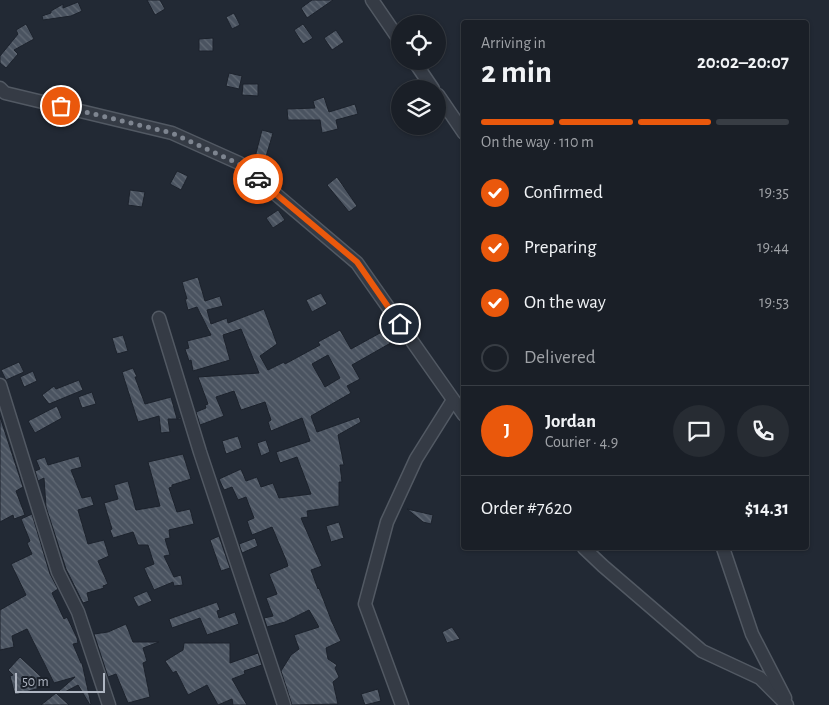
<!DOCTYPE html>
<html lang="en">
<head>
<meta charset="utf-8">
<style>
	body { margin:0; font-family:"Alegreya Sans",sans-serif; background:#272c33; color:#f1f3f6; height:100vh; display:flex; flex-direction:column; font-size:19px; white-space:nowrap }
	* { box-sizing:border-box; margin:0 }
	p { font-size:16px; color:#9fa2a7 }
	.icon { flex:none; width:28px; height:28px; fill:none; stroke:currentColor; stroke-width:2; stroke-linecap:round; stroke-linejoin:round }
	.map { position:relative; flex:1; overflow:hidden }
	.side { position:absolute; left:461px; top:20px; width:348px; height:530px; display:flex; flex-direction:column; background:#1a1f27; border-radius:5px; box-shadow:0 1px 4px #0004,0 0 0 1px #383d44 }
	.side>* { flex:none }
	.tools { position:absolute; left:391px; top:15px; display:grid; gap:10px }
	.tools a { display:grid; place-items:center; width:55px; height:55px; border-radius:50%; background:#1a1f27; box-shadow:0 1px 4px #0004,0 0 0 1px #383d44; font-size:25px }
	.scale { position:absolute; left:15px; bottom:12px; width:90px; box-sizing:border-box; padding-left:5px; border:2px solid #afb6c2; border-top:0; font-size:14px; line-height:18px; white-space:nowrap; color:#afb6c2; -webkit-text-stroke:4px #1a2029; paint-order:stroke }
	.pin { position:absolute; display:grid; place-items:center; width:42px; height:42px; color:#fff; margin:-21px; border:2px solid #fff; border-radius:50%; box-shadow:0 1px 5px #0007 }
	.courier { position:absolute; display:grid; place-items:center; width:50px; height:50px; margin:-25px; border:4px solid #ea580c; border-radius:50%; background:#fff; color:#222; box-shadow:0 1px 6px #0007 }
	.head em { font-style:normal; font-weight:600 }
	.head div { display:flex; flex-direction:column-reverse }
	.head { display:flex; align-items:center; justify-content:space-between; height:85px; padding:0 20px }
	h1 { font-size:32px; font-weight:600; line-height:38px }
	.bar { display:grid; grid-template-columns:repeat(4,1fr); gap:8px 5px; align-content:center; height:60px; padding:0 20px }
	.bar i { height:6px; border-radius:4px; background:#383d44 }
	.bar .active { background:#ea580c }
	.bar p { grid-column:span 4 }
	.line { display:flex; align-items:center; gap:12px; padding:0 20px; border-top:1px solid #383d44 }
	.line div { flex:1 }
	.round { display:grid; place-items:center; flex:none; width:52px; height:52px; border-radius:26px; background:#272c33 }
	ol { padding:0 20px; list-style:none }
	li { display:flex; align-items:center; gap:15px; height:55px }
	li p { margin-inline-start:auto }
	li .icon { padding:5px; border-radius:50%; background:#ea580c; color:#fff; stroke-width:4 }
	li:last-child { color:#9fa2a7 }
	li i { width:28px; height:28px; border:2px solid #383d44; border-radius:50% }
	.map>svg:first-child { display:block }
</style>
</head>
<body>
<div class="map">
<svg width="829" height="705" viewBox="0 0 829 705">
	<defs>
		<pattern id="building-back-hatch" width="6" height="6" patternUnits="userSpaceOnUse" patternTransform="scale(1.25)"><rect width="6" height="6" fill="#4a5360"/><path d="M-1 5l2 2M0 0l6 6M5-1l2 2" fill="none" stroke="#626a75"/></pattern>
	</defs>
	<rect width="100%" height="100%" fill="#222934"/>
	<g fill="url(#building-back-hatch)" stroke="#1c222c" fill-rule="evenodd">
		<path d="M 147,0 L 160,0 L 165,9 L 155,15 Z"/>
		<path d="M 312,0 L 333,0 L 307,18 L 301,8 Z"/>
		<path d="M 78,2 L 82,11 L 71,16 L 43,20 L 42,16 L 51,13 L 51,11 L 63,4 L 63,8 Z"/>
		<path d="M 234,13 L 240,25 L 232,29 L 226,17 Z"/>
		<path d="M 26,24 L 34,39 L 14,50 L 18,54 L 6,68 L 0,63 L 0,56 L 18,34 L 16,30 Z"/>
		<path d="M 303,24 L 313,38 L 303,44 L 294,30 Z"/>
		<path d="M 336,30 L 344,42 L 332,50 L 324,38 Z"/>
		<path d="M 213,38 L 213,51 L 199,51 L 199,39 Z"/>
		<path d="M 229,73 L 242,76 L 239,89 L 226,86 Z"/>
		<path d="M 243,84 L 258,84 L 258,96 L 242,95 Z"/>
		<path d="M 324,97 L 329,112 L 355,104 L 358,114 L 336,120 L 338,129 L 322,133 L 320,120 L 288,120 L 287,109 L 315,108 L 313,101 Z"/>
		<path d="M 262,130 L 273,133 L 265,160 L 255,157 Z"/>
		<path d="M 177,171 L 188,176 L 181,190 L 170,184 Z"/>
		<path d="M 337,177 L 357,206 L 349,212 L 327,185 Z"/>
		<path d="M 130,190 L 145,192 L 142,207 L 128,205 Z"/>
		<path d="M 278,210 L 285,220 L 273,228 L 266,218 Z"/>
		<path d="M 198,277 L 205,301 L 220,296 L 223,306 L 207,310 L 211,324 L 227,318 L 228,323 L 264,309 L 277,344 L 260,356 L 268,370 L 284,362 L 285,364 L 320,345 L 318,342 L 340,330 L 351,349 L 389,328 L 396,340 L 352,365 L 360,379 L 347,386 L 351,393 L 311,416 L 317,432 L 359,417 L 361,422 L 338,435 L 344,465 L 340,465 L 342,482 L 339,482 L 339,506 L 307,511 L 308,517 L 301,518 L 322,566 L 311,570 L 318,589 L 319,588 L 332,622 L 341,641 L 326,648 L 328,659 L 337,665 L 335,668 L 339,677 L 333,682 L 338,704 L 292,705 L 281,671 L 291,655 L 299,649 L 294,635 L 319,627 L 309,610 L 285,622 L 267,627 L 264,618 L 273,616 L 266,598 L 277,594 L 269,574 L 288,566 L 286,560 L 272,527 L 252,535 L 247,521 L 254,518 L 246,497 L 238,500 L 232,487 L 224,490 L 219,479 L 241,469 L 246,481 L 257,477 L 261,487 L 273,483 L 279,498 L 311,494 L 297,457 L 280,463 L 276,452 L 310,441 L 302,418 L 271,431 L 268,422 L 271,420 L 265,402 L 241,410 L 234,391 L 216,397 L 224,416 L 200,425 L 196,412 L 206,408 L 205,405 L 208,404 L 198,377 L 259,373 L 241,329 L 223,335 L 230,360 L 193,371 L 191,360 L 189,361 L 185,349 L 189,348 L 187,341 L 211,335 L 197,307 L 188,310 L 185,299 L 187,299 L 182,282 ZM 328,355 L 340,378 L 325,387 L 312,364 Z"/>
		<path d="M 321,293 L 327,304 L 312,312 L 306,300 Z"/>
		<path d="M 123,335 L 128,351 L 117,354 L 112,338 Z"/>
		<path d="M 19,362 L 24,372 L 6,380 L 1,370 Z"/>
		<path d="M 133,368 L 137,377 L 135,377 L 145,404 L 171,397 L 177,419 L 181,417 L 181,419 L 168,419 L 170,432 L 161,433 L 159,416 L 138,422 L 122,372 Z"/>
		<path d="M 33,371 L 37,381 L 24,387 L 20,377 Z"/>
		<path d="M 79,380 L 83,390 L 49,404 L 42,395 L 54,386 L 56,389 Z"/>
		<path d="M 92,392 L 96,404 L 82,408 L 78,397 Z"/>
		<path d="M 57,406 L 62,418 L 35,433 L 28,421 Z"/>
		<path d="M 0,417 L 23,487 L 16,491 L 25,515 L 14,519 L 13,515 L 0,522 Z"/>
		<path d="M 238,436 L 242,448 L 226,454 L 222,441 Z"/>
		<path d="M 266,440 L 270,452 L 261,456 L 257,443 Z"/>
		<path d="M 183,454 L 191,479 L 172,485 L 172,487 L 169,488 L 177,512 L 190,509 L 194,524 L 169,530 L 170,538 L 165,539 L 170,555 L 164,556 L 174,577 L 181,575 L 183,585 L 174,586 L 173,582 L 154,590 L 144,568 L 154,564 L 148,545 L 138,545 L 133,532 L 113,538 L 110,530 L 112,529 L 104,503 L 118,499 L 114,485 L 128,481 L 136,510 L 160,506 L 148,462 Z"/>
		<path d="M 79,456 L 82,467 L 71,470 L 82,498 L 91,496 L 94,505 L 78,510 L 88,544 L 104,540 L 109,556 L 98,561 L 108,584 L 103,586 L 104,588 L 87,593 L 89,601 L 83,603 L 66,569 L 46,507 L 44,478 L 38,481 L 35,471 L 40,469 L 36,460 L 45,457 L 48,465 Z"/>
		<path d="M 407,509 L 433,515 L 431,524 L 423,522 Z"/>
		<path d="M 32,514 L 50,574 L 58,589 L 52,593 L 64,619 L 67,617 L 77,638 L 78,643 L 73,644 L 81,663 L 82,663 L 91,704 L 90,705 L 78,685 L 61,694 L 59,691 L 75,677 L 54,683 L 27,629 L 12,636 L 14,647 L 0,650 L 0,610 L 26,595 L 11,564 L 32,554 L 27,543 L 30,541 L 21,519 Z"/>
		<path d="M 339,522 L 344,538 L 331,542 L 326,526 Z"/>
		<path d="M 219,536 L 230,568 L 221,571 L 210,540 Z"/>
		<path d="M 255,538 L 258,546 L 242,553 L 239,544 Z"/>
		<path d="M 147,591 L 152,601 L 138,607 L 133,597 Z"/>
		<path d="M 217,602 L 220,610 L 217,611 L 219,618 L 235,612 L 239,624 L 207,635 L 200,618 L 172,628 L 169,619 Z"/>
		<path d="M 126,624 L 133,642 L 159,642 L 143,648 L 147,661 L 143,663 L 150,697 L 128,703 L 116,674 L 108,677 L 94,634 L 108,632 Z"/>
		<path d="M 452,627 L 460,639 L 447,643 L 442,632 Z"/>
		<path d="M 184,643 L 230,643 L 230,663 L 258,653 L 262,665 L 244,671 L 245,674 L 232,679 L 247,705 L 233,705 L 232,699 L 218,705 L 207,685 L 188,695 L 176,671 L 173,673 L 165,661 L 183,650 Z"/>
		<path d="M 20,657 L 50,685 L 15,695 L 10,676 L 13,675 L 8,670 Z"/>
		<path d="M 378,689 L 381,701 L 365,705 L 361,694 Z"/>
		<path d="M 56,693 L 69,705 L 41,705 Z"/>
	</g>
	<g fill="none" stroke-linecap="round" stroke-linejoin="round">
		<g stroke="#525963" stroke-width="15">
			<g id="minor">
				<path d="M 372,0 L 400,41"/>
				<path d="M 414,61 L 433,89"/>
				<path d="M 0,88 L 5,93 L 172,133 L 239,163 L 357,263 L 464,415"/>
				<path d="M 438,95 L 464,133"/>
				<path d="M 159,318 L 200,452 L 284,705"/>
				<path d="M 0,385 L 58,572 L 78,612 L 109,705"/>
				<path d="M 584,548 L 603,566 L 702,651 L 760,678 L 787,705"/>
				<path d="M 723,548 L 752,634 L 785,698"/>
				<path d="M 402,705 L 365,604 L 387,522 L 416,459 L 453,400"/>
			</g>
		</g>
		<use href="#minor" stroke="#353b45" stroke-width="12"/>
	</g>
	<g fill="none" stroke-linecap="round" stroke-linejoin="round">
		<path stroke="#7e8590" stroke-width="5" stroke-dasharray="0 9" d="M 61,106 L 172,133 L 239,164 L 258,179"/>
		<path stroke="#ea580c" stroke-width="6" d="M 258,179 L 357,262 L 400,324"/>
	</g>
</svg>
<div class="tools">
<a><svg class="icon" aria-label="locate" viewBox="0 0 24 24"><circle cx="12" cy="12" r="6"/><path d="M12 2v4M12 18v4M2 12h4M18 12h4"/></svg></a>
<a><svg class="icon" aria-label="layers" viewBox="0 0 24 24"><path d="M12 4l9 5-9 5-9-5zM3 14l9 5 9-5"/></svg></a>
</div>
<div class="scale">50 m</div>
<div class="pin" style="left:61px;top:106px;background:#ea580c"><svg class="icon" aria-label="bag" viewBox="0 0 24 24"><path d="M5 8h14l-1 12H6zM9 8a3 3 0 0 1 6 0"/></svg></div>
<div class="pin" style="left:400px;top:324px;background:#1f2937"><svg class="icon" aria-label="home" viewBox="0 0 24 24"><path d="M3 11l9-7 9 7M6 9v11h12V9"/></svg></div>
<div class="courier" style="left:258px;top:179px"><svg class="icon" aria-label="car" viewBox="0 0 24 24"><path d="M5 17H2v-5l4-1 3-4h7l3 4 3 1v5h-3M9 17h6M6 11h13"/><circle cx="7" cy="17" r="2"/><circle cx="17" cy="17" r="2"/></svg></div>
<section class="side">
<div class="head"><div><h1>2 min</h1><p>Arriving in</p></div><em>20:02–20:07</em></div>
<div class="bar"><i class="active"></i><i class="active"></i><i class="active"></i><i></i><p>On the way · 110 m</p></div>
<ol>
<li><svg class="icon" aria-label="check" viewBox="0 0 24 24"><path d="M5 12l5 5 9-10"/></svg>Confirmed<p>19:35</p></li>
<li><svg class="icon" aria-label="check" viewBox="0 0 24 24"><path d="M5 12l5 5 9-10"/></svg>Preparing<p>19:44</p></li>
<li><svg class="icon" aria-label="check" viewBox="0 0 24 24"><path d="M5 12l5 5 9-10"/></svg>On the way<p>19:53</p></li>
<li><i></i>Delivered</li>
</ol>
<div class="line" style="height:90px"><b class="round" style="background:#ea580c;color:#fff">J</b><div><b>Jordan</b><p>Courier · 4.9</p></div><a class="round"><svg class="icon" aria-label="chat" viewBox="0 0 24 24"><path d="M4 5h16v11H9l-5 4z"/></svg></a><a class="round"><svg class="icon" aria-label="phone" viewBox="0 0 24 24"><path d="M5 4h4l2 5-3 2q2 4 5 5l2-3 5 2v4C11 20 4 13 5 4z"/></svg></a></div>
<div class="line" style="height:65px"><div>Order #7620</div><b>$14.31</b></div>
</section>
</div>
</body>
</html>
